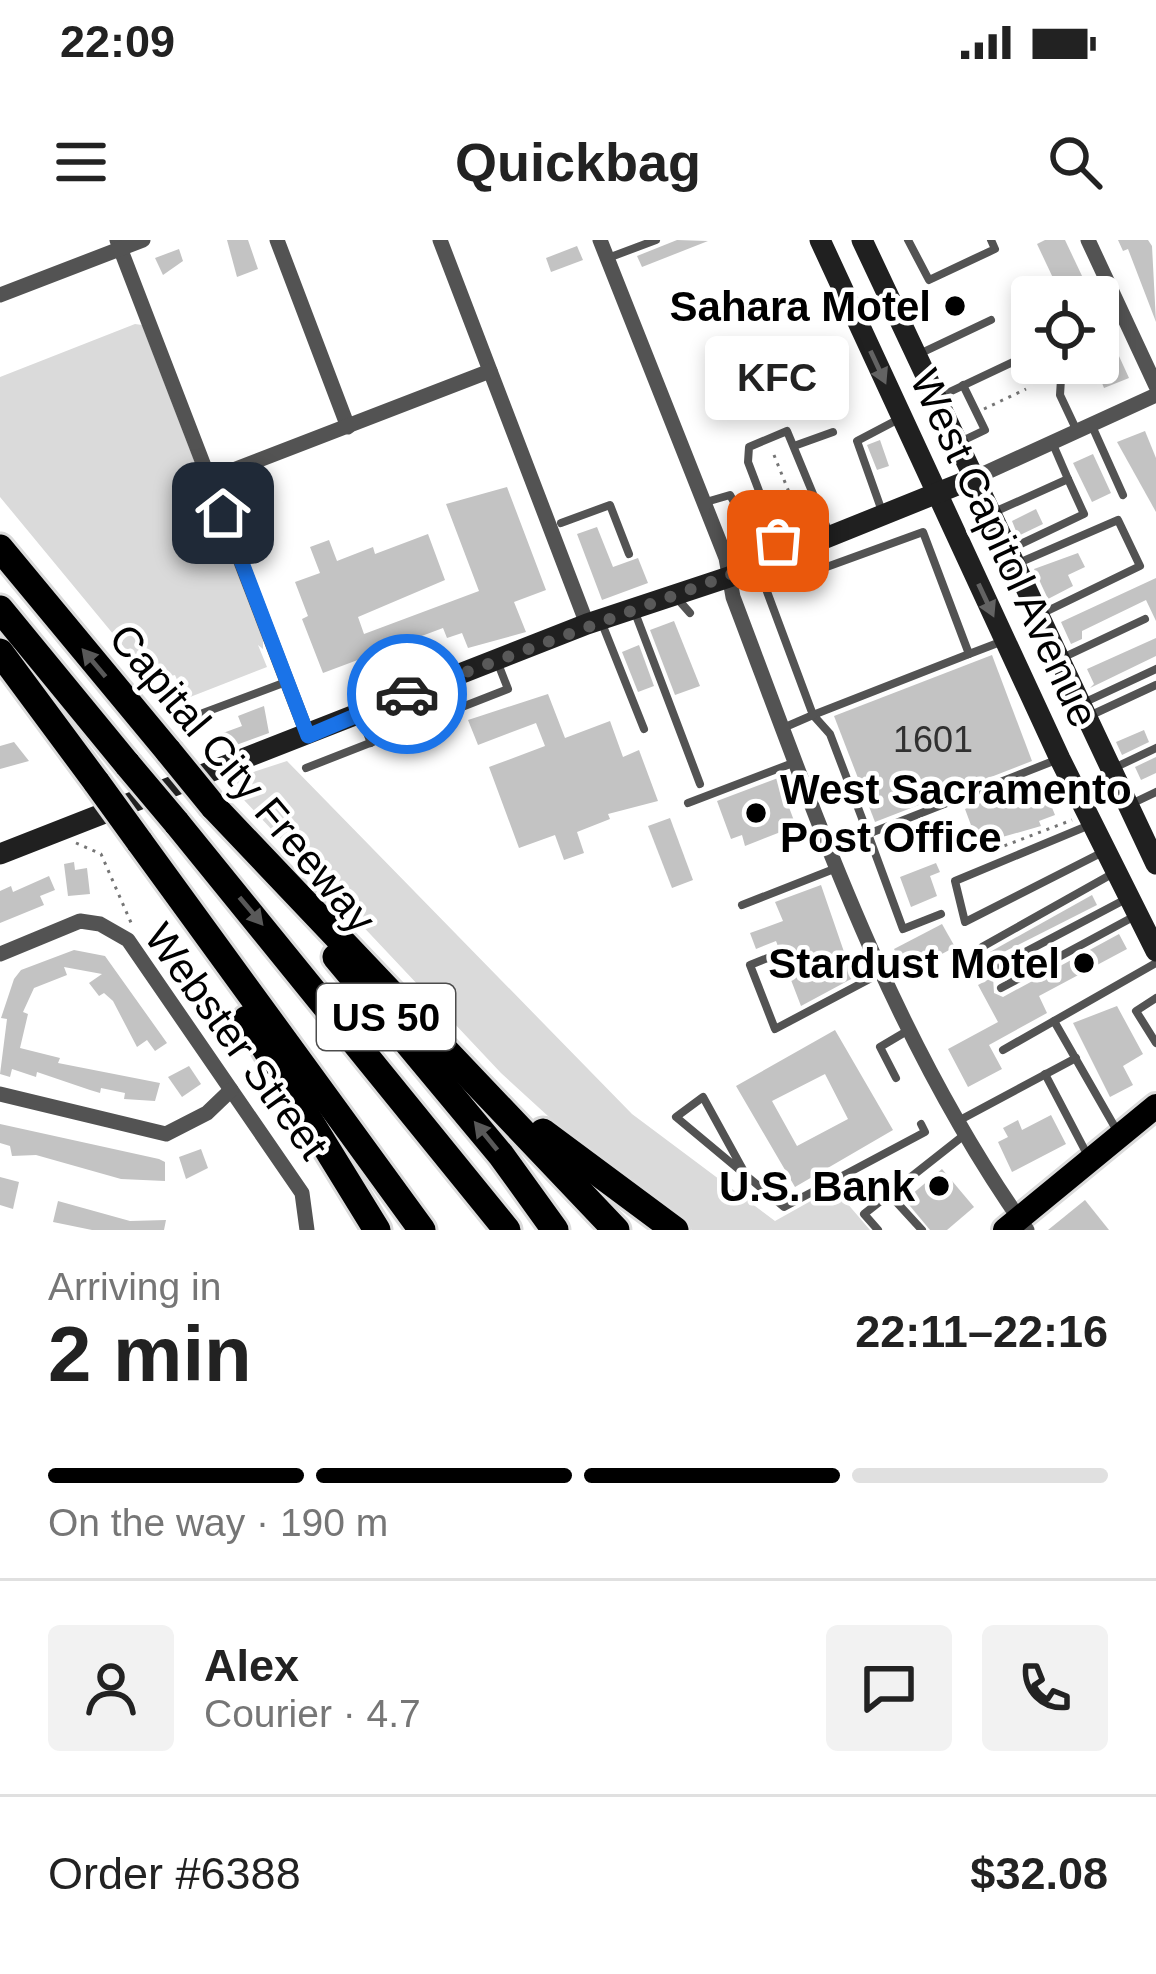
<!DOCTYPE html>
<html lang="en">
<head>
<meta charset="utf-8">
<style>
	body { margin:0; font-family:Arial,sans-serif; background:#f2f2f2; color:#222; height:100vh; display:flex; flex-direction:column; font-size:45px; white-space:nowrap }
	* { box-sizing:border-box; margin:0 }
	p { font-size:39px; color:#767676 }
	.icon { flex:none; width:66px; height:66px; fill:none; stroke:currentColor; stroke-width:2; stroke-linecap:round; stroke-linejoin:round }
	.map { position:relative; height:990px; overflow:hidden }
	.panel { display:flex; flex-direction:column; background:#fff; flex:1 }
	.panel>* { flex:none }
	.tools { position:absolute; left:1011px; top:36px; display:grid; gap:24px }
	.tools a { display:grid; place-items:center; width:108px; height:108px; border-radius:12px; background:#fff; box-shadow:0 6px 18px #0003; font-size:60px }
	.pin { position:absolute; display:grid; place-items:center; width:102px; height:102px; color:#fff; margin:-51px; border-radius:24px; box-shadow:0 6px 18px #0006 }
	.courier { position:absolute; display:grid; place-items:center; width:120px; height:120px; margin:-60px; border:9px solid #1a73e8; border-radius:50%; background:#fff; color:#222; box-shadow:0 3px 15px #0007 }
	.bubble { position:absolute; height:84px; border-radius:12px; background:#fff; box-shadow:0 6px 18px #0003; font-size:39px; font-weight:800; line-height:84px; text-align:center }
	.headline em { font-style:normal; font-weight:800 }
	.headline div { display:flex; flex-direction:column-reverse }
	.headline { display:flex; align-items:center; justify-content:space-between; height:204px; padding:0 48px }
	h1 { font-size:78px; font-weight:800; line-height:90px }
	.bar { display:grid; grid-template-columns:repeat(4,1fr); gap:18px 12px; align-content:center; height:144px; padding:0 48px }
	.bar i { height:15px; border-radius:9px; background:#e0e0e0 }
	.bar .active { background:#000 }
	.bar p { grid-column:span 4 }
	.line { display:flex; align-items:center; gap:30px; padding:0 48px; border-top:3px solid #e0e0e0 }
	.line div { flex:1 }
	.round { display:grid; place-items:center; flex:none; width:126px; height:126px; border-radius:12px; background:#f2f2f2 }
	.status { display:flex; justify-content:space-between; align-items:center; height:84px; padding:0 60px; background:#fff; direction:ltr }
	.status svg { height:33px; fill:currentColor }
	header { display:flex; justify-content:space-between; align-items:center; height:156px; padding:0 48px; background:#fff; font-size:54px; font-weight:800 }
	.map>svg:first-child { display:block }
</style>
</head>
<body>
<div class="status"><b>22:09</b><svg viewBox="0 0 49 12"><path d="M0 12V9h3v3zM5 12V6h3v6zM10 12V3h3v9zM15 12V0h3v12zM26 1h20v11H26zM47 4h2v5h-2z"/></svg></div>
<header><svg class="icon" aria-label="menu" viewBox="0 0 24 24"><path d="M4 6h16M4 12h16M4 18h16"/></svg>Quickbag<svg class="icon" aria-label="search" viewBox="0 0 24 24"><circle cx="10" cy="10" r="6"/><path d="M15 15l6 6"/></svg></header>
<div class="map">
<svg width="1156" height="990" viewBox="0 0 1156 990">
	<rect width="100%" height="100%" fill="#fff"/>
	<g fill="#dadada">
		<path d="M 135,84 L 142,85 L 263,400 L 263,409 L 258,405 L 267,427 L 185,459 L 175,435 L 152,441 L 0,257 L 0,137 Z"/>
		<path d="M 287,521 L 632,874 L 775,981 L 834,948 L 870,990 L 692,990 L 584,909 L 501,833 L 226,541 Z"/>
	</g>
	<g fill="#c3c3c3" fill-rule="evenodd">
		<path d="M 227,0 L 248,0 L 258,29 L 237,37 Z"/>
		<path d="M 677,0 L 708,1 L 642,27 L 637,16 Z"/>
		<path d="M 1045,0 L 1065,0 L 1092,57 L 1062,57 L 1037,4 Z"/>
		<path d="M 1118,0 L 1148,0 L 1152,6 L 1156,82 L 1128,9 L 1123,11 Z"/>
		<path d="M 577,6 L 583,20 L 551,32 L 546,18 Z"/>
		<path d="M 179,9 L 183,21 L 163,35 L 155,18 Z"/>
		<path d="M 1098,70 L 1129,138 L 1104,148 L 1094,123 L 1098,123 Z"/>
		<path d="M 1145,191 L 1156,218 L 1156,272 L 1117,202 Z"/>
		<path d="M 880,200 L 889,226 L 877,230 L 867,205 Z"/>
		<path d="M 1093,214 L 1111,253 L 1092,262 L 1073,223 Z"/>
		<path d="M 507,247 L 546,350 L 514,362 L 526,392 L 468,408 L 462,393 L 447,398 L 443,388 L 323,433 L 302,379 L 308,376 L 295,342 L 320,333 L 310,307 L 329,300 L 337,321 L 373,307 L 375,314 L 428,294 L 445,340 L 358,377 L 364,394 L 479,351 L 446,264 Z"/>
		<path d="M 1036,269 L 1043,284 L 1018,296 L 1012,281 Z"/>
		<path d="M 597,287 L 613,327 L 638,318 L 648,343 L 602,360 L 577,294 Z"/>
		<path d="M 1078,313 L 1085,327 L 1068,335 L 1073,346 L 1048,359 L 1034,329 Z"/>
		<path d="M 1156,338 L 1156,381 L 1146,360 L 1082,391 L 1082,399 L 1071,404 L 1061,382 Z"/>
		<path d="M 674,381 L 700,446 L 675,455 L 650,390 Z"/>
		<path d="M 1156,398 L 1156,416 L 1090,448 L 1094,444 L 1087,429 Z"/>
		<path d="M 639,405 L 654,446 L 638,452 L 622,412 Z"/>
		<path d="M 992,415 L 1032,521 L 875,582 L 834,476 Z"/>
		<path d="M 548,454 L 565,498 L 610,481 L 623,517 L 639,510 L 658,561 L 608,574 L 610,579 L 577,592 L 584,613 L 564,620 L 555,595 L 519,608 L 489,527 L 545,506 L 536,483 L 478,505 L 468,480 Z"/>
		<path d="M 264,466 L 269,493 L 228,508 L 223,493 L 242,486 L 238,476 Z"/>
		<path d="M 1144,490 L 1149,502 L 1122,515 L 1116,502 Z"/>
		<path d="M 14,502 L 29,521 L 0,529 L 0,506 Z"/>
		<path d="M 1156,517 L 1156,533 L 1141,540 L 1135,527 Z"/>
		<path d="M 778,538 L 796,586 L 745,606 L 742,595 L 731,599 L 717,561 Z"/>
		<path d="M 1041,540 L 1055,575 L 1039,581 L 1041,586 L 978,604 L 965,569 Z"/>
		<path d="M 670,578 L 693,640 L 672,648 L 648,586 Z"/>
		<path d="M 74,622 L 75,630 L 87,628 L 90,654 L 68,656 L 64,624 Z"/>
		<path d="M 936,623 L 940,632 L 930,636 L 937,656 L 911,667 L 900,637 Z"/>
		<path d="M 49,636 L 55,650 L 40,656 L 44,665 L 0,683 L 0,651 L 11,646 L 13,652 Z"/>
		<path d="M 821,645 L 853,738 L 801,766 L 776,701 L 756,709 L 750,693 L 783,681 L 775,662 Z"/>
		<path d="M 1092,655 L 1097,665 L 990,719 L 990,712 Z"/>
		<path d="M 942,684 L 955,707 L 906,733 L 894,709 Z"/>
		<path d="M 1119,694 L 1127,709 L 1039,756 L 1047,773 L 989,805 L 1002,829 L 968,847 L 948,809 L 998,782 L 978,745 L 993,737 L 994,753 L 1003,757 Z"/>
		<path d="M 74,710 L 105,716 L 167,803 L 155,811 L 147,800 L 137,807 L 113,761 L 104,753 L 99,756 L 89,743 L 102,734 L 64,727 L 67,735 L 34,748 L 23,772 L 28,774 L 20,808 L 60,818 L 58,823 L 160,843 L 155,861 L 124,859 L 125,853 L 101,848 L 100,853 L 90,850 L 37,832 L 36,837 L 12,829 L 10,837 L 0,834 L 7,779 L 1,778 L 14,739 L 21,730 Z"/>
		<path d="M 1117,766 L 1143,814 L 1123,826 L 1133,845 L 1110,857 L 1073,783 Z"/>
		<path d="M 835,790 L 893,890 L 795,947 L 736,846 ZM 825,834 L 848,879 L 797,906 L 772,861 Z"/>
		<path d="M 189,826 L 201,844 L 182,857 L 168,837 Z"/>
		<path d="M 1051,875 L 1066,904 L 1012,932 L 998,902 L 1008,897 L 1003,888 L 1018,880 L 1022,890 Z"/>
		<path d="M 0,884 L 159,919 L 165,922 L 165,941 L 121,939 L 36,915 L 12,916 L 10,906 L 0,903 Z"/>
		<path d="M 201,909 L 208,928 L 186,939 L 179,917 Z"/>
		<path d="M 942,929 L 974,967 L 947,990 L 930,990 L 905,960 Z"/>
		<path d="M 0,937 L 19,942 L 13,969 L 0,965 Z"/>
		<path d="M 1085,960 L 1109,990 L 1048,990 Z"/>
		<path d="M 58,961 L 130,981 L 166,980 L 164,990 L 92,990 L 53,982 Z"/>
	</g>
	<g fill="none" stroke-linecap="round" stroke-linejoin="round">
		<g stroke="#dbdbdb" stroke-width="30">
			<path id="primary" d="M 1005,990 L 1156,866"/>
		</g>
		<g stroke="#dbdbdb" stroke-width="33">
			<g id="highway">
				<path d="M 0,308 L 169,512"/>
				<path d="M 0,369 L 128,525"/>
				<path d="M 0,412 L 97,543"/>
				<path d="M 213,566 L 616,990"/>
				<path d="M 176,582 L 507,990"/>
				<path d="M 139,601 L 422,990"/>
				<path d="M 336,717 L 501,915 L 555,990"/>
				<path d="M 247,779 L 377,990"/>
				<path d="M 543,892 L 675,990"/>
			</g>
		</g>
		<g stroke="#757575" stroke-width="3" stroke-dasharray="3 6" stroke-linecap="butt">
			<path d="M 984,169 L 1026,149"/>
			<path d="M 774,215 L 801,282 L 786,288"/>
			<path d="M 76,603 L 101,614 L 132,685"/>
			<path d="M 996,609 L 1072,580"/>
		</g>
		<g stroke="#535353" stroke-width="8">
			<path d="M 908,0 L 929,40 L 995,9 L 991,0"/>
			<path d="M 608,18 L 656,0"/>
			<path d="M 917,115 L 991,80"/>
			<path d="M 1051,123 L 1061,138"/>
			<path d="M 1062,123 L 1060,155 L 1076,189"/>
			<path d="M 941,156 L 1032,113"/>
			<path d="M 1092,186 L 1123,255"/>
			<path d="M 962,201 L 985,190 L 963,145"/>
			<path d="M 1052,202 L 1068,239"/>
			<path d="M 794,206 L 833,192"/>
			<path d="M 706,262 L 730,255 L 751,292"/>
			<path d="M 992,273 L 1068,239 L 1084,274 L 1008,310"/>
			<path d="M 883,274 L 857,201 L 897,180"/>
			<path d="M 561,283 L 610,265 L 629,314"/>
			<path d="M 783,314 L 748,222 L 749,207 L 787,191 L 830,295"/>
			<path d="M 1016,324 L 1118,280 L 1140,326 L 1041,374"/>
			<path d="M 675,356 L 690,373"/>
			<path d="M 634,370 L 700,544"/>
			<path d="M 601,381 L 644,489"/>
			<path d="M 969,414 L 813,475 L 830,494 L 868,594 L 1056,520"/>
			<path d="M 1060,419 L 1145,379"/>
			<path d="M 377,431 L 387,457"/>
			<path d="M 1081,464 L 1156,429"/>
			<path d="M 203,473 L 286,442"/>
			<path d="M 360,475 L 371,503"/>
			<path d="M 1087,477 L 1156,445"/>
			<path d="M 783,488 L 813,475 L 766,349 L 923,292 L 969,414 L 1003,401"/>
			<path d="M 306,528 L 508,449 L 497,421"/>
			<path d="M 1112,529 L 1156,508"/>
			<path d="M 688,563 L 793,523"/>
			<path d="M 1129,565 L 1156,552"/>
			<path d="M 1092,584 L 955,641 L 965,682 L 1103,612"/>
			<path d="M 829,610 L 868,594 L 903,689 L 941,674"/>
			<path d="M 1112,634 L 982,707 L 982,724 L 993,729 L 1126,659"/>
			<path d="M 742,665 L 834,629"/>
			<path d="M 770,717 L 750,725 L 775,789 L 879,734"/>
			<path d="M 1001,748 L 1135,676"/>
			<path d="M 1156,758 L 1136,771 L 1156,803"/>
			<path d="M 1054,781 L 1116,889"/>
			<path d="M 1003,810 L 1156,723"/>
			<path d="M 1045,834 L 1089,918"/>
			<path d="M 896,838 L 880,807 L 907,791"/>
			<path d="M 960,880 L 1076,818"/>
			<path d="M 747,937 L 703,857 L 676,877 L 784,967 L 925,892 L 921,884"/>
			<path d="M 889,954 L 922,990"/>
			<path d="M 878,990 L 864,974 L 963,896"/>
		</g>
		<g stroke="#535353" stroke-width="15">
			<path d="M 117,0 L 308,496"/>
			<path d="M 277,0 L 348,187"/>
			<path d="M 440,0 L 587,384"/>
			<path d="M 600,0 L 726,318 L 733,357 C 816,576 890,797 1027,990"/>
			<path d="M 1088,0 L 1156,146"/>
			<path d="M 0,55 L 143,0"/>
			<path d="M 210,239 L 490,131"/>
			<path d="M 972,239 L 1156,155"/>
			<path d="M 0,714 L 80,681 L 100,684 L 128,700 L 302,953 L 307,990"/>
			<path d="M 0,854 L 166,894 L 207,873 L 231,850"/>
		</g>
		<g stroke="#202020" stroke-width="21">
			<path d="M 820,0 L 1060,519 L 1156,711"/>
			<path d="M 862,0 L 1156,624"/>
			<path d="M 0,614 L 587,384 L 729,337 L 972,239"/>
		</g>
		<use href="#primary" stroke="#000" stroke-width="24"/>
		<use href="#highway" stroke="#000" stroke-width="27"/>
		<g stroke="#dbdbdb" stroke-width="33" stroke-linecap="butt">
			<g id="highway-bridge">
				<path d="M 169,512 L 213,566"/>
				<path d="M 128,525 L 176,582"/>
				<path d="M 97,543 L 139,601"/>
			</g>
		</g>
		<use href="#highway-bridge" stroke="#000" stroke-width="27"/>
	</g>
	<defs><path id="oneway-solid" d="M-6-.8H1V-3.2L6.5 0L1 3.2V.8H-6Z" transform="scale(3)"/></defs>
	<g fill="#636363">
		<use href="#oneway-solid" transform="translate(878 127) rotate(65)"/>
		<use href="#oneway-solid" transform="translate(986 360) rotate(65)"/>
	</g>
	<g fill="#595959">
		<use href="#oneway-solid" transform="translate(94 423) rotate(-130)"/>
		<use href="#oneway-solid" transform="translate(251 671) rotate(50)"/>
		<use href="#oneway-solid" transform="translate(486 896) rotate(-129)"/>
	</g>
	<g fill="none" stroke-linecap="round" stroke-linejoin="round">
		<path stroke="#595959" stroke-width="12" stroke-dasharray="0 21.6" d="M 407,454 L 783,315 L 778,301"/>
		<path stroke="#1a73e8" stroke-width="15" d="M 223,273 L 308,496 L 407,454"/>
	</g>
	<g fill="#000" stroke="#fff" stroke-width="4.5">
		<circle cx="955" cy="66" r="12"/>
		<circle cx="756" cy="573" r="12"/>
		<circle cx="1084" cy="723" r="12"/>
		<circle cx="939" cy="946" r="12"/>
	</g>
	<g text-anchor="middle" stroke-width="9" stroke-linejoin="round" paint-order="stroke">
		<g font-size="36" fill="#313131">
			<text x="933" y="512">1601</text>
		</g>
		<rect fill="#fff" stroke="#4c4c4c" stroke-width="3" x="317" y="744" width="138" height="66" rx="9"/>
		<g font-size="39" font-weight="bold" fill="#000">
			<text x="386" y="791">US 50</text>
		</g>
		<g font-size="42" font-weight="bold" fill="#000" stroke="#fff" text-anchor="end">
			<text x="931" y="81">Sahara Motel</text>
			<text x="780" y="564" text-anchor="start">West Sacramento<tspan x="780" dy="48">Post Office</tspan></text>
			<text x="1060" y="738">Stardust Motel</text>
			<text x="915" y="961">U.S. Bank</text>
		</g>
		<g font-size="42" fill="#000" stroke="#fff">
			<text transform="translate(1005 308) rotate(65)" y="15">West Capitol Avenue</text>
			<text transform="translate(243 538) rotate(50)" y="15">Capital City Freeway</text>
			<text transform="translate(237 801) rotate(54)" y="15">Webster Street</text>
		</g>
	</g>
</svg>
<div class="tools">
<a><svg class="icon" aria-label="locate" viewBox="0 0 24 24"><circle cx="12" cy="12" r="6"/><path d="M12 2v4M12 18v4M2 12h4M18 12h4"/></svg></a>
</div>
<div class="pin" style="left:778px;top:301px;background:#ea580c"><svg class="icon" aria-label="bag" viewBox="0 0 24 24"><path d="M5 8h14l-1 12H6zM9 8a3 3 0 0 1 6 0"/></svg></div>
<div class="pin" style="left:223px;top:273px;background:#1f2937"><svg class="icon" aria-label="home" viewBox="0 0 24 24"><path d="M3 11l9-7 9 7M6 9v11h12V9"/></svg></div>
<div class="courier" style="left:407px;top:454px"><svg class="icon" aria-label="car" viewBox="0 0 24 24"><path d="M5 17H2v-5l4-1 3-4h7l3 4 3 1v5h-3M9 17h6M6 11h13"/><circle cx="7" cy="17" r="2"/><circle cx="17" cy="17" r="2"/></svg></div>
<div class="bubble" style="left:705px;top:96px;width:144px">KFC</div>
</div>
<section class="panel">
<div class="headline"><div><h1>2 min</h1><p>Arriving in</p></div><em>22:11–22:16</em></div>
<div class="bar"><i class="active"></i><i class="active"></i><i class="active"></i><i></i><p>On the way · 190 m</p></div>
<div class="line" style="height:216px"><a class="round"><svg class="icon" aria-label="person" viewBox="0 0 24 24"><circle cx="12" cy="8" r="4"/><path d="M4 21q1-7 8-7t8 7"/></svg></a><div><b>Alex</b><p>Courier · 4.7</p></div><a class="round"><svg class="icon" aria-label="chat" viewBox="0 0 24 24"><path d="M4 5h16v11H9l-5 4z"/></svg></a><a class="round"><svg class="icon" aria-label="phone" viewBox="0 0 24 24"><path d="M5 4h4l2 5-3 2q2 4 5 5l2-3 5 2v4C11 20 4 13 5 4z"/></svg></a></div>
<div class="line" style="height:156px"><div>Order #6388</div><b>$32.08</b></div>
</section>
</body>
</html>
